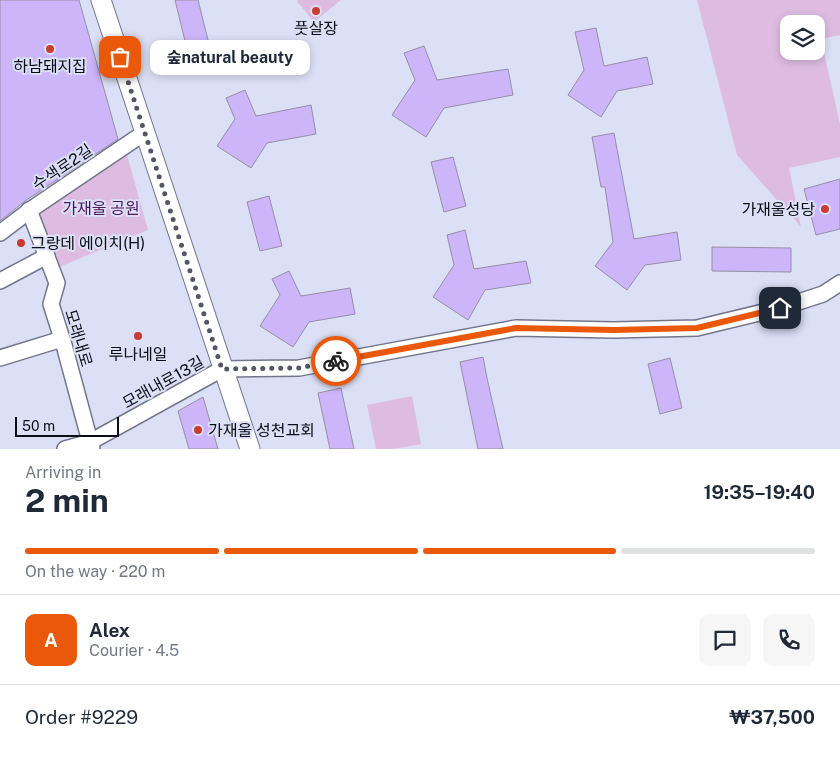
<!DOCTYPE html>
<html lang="en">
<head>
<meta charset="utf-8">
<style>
	body { margin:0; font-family:"Public Sans","Noto Sans KR",sans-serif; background:#f6f6f7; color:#1f2937; height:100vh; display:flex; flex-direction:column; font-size:19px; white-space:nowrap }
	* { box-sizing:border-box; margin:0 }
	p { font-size:16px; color:#747a83 }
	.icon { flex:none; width:28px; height:28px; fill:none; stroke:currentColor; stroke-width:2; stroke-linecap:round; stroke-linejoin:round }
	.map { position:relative; height:449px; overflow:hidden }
	.drawer { display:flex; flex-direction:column; background:#fff; flex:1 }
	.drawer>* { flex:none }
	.controls { position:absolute; left:780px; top:15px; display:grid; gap:10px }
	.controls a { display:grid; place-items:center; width:45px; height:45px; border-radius:10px; background:#fff; box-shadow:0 2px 8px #0003; font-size:25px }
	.scale { position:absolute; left:15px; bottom:12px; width:104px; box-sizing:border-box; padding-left:5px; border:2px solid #0b0d14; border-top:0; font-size:14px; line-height:18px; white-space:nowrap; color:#0b0d14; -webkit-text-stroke:4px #dce0f7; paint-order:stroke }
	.pin { position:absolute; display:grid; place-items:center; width:42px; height:42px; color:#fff; margin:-21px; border-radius:10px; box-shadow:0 2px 8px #0006 }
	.courier { position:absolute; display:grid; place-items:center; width:50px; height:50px; margin:-25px; border:4px solid #ea580c; border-radius:50%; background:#fff; color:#222; box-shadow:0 1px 6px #0007 }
	.bubble { position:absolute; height:35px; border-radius:10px; background:#fff; box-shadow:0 2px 8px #0003; font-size:16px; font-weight:700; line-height:35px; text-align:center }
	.head em { font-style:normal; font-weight:700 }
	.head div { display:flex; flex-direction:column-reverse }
	.head { display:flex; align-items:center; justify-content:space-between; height:85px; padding:0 25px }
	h1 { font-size:32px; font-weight:700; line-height:38px }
	.bar { display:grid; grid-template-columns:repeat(4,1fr); gap:8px 5px; align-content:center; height:60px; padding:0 25px }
	.bar i { height:6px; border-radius:4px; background:#e0e1e3 }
	.bar .active { background:#ea580c }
	.bar p { grid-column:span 4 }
	.line { display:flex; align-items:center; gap:12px; padding:0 25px; border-top:1px solid #e0e1e3 }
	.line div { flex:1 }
	.round { display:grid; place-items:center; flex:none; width:52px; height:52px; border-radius:10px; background:#f6f6f7 }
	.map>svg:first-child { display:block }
</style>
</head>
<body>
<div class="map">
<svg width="840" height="449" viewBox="0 0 840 449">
	<rect width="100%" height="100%" fill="#dce0f7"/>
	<g fill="#debce2" fill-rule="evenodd">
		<path d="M 298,0 L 341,0 L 314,22 L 297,1 Z"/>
		<path d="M 697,0 L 840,0 L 840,35 L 821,39 L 840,124 L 840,157 L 789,168 L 801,227 L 737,155 ZM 789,24 L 816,24 L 816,51 L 789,51 Z"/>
		<path d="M 124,144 L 148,230 L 52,270 L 33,208 Z"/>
		<path d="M 412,396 L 421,444 L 393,449 L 376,449 L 367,405 Z"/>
	</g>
	<g fill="#cdb5f9" stroke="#958fa4">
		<path d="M 0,0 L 79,0 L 118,139 L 25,201 L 0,221 Z"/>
		<path d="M 175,0 L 198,0 L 209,44 L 187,49 Z"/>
		<path d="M 596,28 L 604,66 L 647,57 L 653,84 L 617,91 L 601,117 L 568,95 L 584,70 L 575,32 Z"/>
		<path d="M 424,46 L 437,80 L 508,69 L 513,95 L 444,108 L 426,137 L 392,115 L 415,80 L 404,53 Z"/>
		<path d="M 245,90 L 256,116 L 311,105 L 316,134 L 267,143 L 251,168 L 217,146 L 235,119 L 226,98 Z"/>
		<path d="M 614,133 L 634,239 L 677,232 L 681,260 L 645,265 L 627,290 L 595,266 L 613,242 L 605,187 L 601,187 L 592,137 Z"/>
		<path d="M 453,157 L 466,206 L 444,212 L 431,162 Z"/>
		<path d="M 840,179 L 840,229 L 816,235 L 804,189 Z"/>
		<path d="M 269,196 L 282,246 L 260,251 L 247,202 Z"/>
		<path d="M 465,230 L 474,269 L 526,261 L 531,283 L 485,290 L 468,320 L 433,297 L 454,265 L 447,235 Z"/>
		<path d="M 712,247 L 791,248 L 791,272 L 712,271 Z"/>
		<path d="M 289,271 L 301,296 L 350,288 L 355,314 L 309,322 L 293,347 L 260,326 L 280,295 L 272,279 Z"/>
		<path d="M 483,357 L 487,378 L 503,449 L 478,449 L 460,362 Z"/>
		<path d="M 670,358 L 682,408 L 660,414 L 648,364 Z"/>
		<path d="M 341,388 L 354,449 L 330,449 L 318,393 Z"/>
		<path d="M 203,397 L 218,449 L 189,449 L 178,411 Z"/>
	</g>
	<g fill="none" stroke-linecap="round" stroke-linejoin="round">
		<g stroke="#73768a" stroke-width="18">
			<g id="minor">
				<path d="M 29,210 L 57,283 L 51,304 L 64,345 L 92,449"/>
				<path d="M 0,233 L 33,208 L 144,133"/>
				<path d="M 0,281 L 47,256"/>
				<path d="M 0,358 L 62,339"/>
				<path d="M 65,449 L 90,442 L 222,369 L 299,368 L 516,328 L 614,330 L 697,328 L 780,308 L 823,294 L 840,283"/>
			</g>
		</g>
		<g stroke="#73768a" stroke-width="21">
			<path id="tertiary" d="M 101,0 L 250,449"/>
		</g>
		<use href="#minor" stroke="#fff" stroke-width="15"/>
		<use href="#tertiary" stroke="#fff" stroke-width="19"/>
	</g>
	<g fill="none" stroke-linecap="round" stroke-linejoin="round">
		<path stroke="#545763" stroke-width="5" stroke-dasharray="0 9" d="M 120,57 L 222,369 L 299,368 L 336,361"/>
		<path stroke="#ea580c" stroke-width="6" d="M 336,361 L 516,328 L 614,330 L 697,328 L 780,308"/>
	</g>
	<g fill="#ca3c30" stroke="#dce0f7" stroke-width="2">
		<circle cx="316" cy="11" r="5"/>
		<circle cx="50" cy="49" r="5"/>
		<circle cx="825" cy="209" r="5"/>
		<circle cx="21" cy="243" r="5"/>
		<circle cx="138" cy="336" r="5"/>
		<circle cx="198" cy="430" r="5"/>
	</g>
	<g text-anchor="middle" stroke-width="4" stroke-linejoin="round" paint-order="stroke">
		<g font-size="16" fill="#0b0d14" stroke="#dce0f7">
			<text x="316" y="34">풋살장</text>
			<text x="50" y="72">하남돼지집</text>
			<text x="815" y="215" text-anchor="end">가재울성당</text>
			<text x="31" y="249" text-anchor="start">그랑데 에이치(H)</text>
			<text x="138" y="360">루나네일</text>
			<text x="208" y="436" text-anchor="start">가재울 성천교회</text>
		</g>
		<g font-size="16" fill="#0b0d14" stroke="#dce0f7">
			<text transform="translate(62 167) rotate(-34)" y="6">수색로2길</text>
			<text transform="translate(79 338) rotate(73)" y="6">모래내로</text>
			<text transform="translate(163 382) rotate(-29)" y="6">모래내로13길</text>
		</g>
		<g font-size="16" fill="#51155a" stroke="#dce0f7">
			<text x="101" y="214">가재울 공원</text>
		</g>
	</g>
</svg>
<div class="controls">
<a><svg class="icon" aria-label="layers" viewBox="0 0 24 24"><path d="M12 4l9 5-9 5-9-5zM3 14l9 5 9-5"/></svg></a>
</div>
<div class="scale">50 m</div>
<div class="pin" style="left:120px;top:57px;background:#ea580c"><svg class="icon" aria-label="bag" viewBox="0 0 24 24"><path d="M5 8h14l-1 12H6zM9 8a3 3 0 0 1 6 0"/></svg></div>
<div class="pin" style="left:780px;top:308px;background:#1f2937"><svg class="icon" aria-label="home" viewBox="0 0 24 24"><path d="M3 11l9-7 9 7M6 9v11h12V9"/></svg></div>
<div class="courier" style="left:336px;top:361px"><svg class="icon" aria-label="bike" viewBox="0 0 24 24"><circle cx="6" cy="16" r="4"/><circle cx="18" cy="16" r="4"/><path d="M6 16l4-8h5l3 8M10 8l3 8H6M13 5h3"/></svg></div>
<div class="bubble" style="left:150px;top:40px;width:160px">숲natural beauty</div>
</div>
<section class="drawer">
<div class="head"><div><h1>2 min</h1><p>Arriving in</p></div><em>19:35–19:40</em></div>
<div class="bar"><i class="active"></i><i class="active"></i><i class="active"></i><i></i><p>On the way · 220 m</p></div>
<div class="line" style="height:90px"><b class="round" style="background:#ea580c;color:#fff">A</b><div><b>Alex</b><p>Courier · 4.5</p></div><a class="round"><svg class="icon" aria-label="chat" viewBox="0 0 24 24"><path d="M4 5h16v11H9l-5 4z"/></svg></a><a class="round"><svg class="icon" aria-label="phone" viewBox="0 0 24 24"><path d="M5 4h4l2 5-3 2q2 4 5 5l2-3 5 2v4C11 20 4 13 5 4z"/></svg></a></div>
<div class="line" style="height:65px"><div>Order #9229</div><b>₩37,500</b></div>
</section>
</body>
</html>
